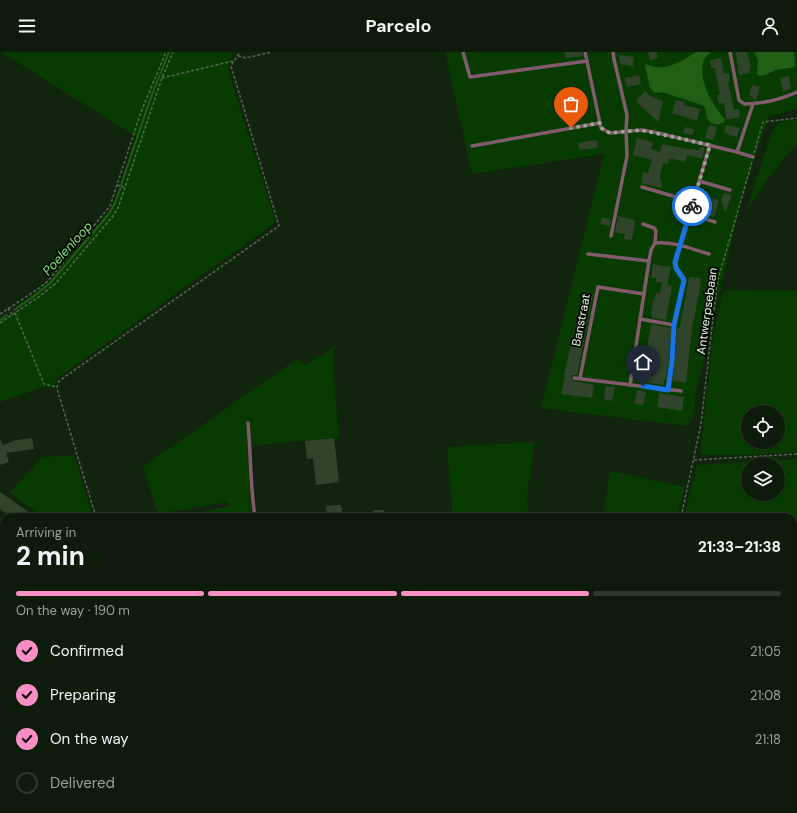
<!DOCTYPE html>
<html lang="en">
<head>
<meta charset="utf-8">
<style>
	body { margin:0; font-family:"DM Sans",sans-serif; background:#162513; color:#f1f3f6; height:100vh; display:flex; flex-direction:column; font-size:15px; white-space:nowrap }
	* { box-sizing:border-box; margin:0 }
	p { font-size:13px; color:#9aa19c }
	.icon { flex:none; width:22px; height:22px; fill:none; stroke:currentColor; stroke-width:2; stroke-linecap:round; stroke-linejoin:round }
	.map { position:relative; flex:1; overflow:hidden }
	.details { position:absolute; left:0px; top:461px; width:797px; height:300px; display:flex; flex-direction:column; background:#0d1c0a; border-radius:12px 12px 0 0; box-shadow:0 1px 3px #0004,0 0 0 1px #2d3a2b }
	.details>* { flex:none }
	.tools { position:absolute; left:741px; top:353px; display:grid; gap:8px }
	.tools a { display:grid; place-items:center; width:44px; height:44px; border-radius:50%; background:#0d1c0a; box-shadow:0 1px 3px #0004,0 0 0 1px #2d3a2b; font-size:20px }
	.pin { position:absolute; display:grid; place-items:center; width:34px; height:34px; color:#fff; margin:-41px -17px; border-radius:50% 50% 50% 0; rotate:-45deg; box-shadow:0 0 4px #0007 }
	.pin .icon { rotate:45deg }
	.courier { position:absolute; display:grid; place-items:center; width:40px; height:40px; margin:-20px; border:3px solid #1a73e8; border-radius:50%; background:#fff; color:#222; box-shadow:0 1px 5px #0007 }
	.summary em { font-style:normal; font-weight:700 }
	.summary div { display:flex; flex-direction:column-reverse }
	.summary { display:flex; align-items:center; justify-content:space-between; height:68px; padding:0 16px }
	h1 { font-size:26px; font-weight:700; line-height:30px }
	.bar { display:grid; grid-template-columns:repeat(4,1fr); gap:6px 4px; align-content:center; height:48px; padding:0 16px }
	.bar i { height:5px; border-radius:3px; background:#2d3a2b }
	.bar .current { background:#fb8fc5 }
	.bar p { grid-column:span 4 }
	ol { padding:0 16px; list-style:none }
	li { display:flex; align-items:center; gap:12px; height:44px }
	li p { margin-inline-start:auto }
	li .icon { padding:4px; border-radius:50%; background:#fb8fc5; color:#111; stroke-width:4 }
	li:last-child { color:#9aa19c }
	li i { width:22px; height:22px; border:2px solid #2d3a2b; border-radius:50% }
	header { display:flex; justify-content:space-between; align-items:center; height:52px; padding:0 16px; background:#0d1c0a; font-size:18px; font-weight:700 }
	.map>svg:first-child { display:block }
</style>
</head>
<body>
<header><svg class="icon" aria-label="menu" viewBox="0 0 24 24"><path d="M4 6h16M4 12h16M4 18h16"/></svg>Parcelo<svg class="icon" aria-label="person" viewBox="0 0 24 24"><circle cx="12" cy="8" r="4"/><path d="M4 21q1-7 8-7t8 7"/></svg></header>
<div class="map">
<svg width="797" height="761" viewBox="0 0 797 761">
	<rect width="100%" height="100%" fill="#11250e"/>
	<g fill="#083b00" fill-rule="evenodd">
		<path d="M 1,0 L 233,0 L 228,14 L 228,18 L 275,167 L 272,173 L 258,183 L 58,326 L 55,331 L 54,336 L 44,335 L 0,350 L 0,269 L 18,257 L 45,237 L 108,164 C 123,141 129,112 138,86 Z"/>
		<path d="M 445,0 L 797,0 L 797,57 L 769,64 L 743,141 L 695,344 L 694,367 L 690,367 L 688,374 L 541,356 L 604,102 L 472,122 Z"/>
		<path d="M 797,67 L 797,92 C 777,113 761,136 746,160 L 771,83 C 778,67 781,70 797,67 Z"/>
		<path d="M 729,238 L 797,239 L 797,400 L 748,403 L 701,403 L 701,394 L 713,285 L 722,243 L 724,239 ZM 748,360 L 778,360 L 778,390 L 748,390 Z"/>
		<path d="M 335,294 C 330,306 338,368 339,385 L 248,394 L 250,445 L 252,465 L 193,465 L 192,462 L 229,454 L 228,450 L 158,462 L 143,415 L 297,307 L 306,313 Z"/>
		<path d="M 534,390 C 535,412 521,445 531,465 L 453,465 L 447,395 Z"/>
		<path d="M 74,403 L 93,465 L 43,465 L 10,441 L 42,405 Z"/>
		<path d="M 797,407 L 797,514 L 793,514 L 793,533 L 793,465 L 684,465 L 697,413 ZM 748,412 L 778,412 L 778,442 L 748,442 Z"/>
		<path d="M 610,419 L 685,435 L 677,465 L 603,465 Z"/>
		<path d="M 4,668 L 4,703 L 0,706 L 0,671 Z"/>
		<path d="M 4,715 L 4,757 L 58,757 L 58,761 L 0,761 L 0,718 Z"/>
		<path d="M 183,757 L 516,757 L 521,761 L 183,761 Z"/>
		<path d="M 586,757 L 673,757 L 672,761 L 585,761 Z"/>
	</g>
	<g fill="#206014">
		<path d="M 696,0 L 711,0 L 704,7 C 698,24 708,44 717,57 C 720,61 721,64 725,67 L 724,70 C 718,74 709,73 707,65 C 706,62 706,58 705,55 L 702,53 L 662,40 L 655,41 L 650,36 L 645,14 L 646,12 C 649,13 652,15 655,15 C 670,17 684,8 696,0 Z"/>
		<path d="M 754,0 L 794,0 L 795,13 L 793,16 C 787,16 781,17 776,18 C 770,20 766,24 759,24 L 757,22 L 758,8 Z"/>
	</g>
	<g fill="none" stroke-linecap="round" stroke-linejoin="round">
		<g stroke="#206014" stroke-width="2">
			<path d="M 121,133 L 151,45 L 169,0"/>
			<path d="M 14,258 L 34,244 L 50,231 L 108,163 L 114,153 L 121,135"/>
			<path d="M 0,268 L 7,263"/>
		</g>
	</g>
	<g fill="#2f442b">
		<path d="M 565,0 L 582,0 L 583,4 L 566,6 Z"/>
		<path d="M 648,0 L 657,0 L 658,6 L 650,8 Z"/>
		<path d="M 736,0 L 747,0 L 751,16 L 749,17 L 750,21 L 739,23 Z"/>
		<path d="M 619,3 L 634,5 L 633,14 L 620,12 Z"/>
		<path d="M 721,6 L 724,22 L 729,21 L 730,30 L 728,30 L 734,58 L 739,57 L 740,65 L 727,68 L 724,51 L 719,52 L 717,43 L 720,43 L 715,16 L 711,16 L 710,8 Z"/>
		<path d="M 639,23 L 641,32 L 627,35 L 625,26 Z"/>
		<path d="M 789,24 L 791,37 L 783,39 L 780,26 Z"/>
		<path d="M 752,33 L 760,35 L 756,48 L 753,48 L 753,45 L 749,44 Z"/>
		<path d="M 645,39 L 652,45 L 663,49 L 658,70 L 636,49 Z"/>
		<path d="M 676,48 L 685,50 L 684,53 L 700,57 L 697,69 L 672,61 Z"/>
		<path d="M 709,73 L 717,75 L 713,88 L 705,86 Z"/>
		<path d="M 726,73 L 740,76 L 737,85 L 724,81 Z"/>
		<path d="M 685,75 L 694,77 L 693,83 L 683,81 Z"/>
		<path d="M 637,86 L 653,90 L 651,97 L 660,100 L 662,92 L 693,98 L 693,97 L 698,98 L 702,95 L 705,96 L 702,107 L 687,103 L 685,110 L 669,106 L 668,112 L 663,111 L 660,124 L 660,128 L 662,129 L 661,136 L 641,131 L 643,120 L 648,121 L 652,108 L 633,103 Z"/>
		<path d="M 597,88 L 598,96 L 579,98 L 578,91 Z"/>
		<path d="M 724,141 L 732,143 L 725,161 L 721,149 Z"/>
		<path d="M 713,146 L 719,148 L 714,165 L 703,161 L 706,150 L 711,152 Z"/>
		<path d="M 618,164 L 635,168 L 632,188 L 624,187 L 625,182 L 615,180 Z"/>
		<path d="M 602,165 L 611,168 L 610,174 L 600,172 Z"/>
		<path d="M 653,212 L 671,215 L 667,233 L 672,234 L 666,268 L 652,266 L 652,263 L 651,263 L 653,248 L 654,248 L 656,241 L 660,242 L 662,230 L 656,230 L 656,226 L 651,226 Z"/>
		<path d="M 689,225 L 701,226 L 699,244 L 698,244 L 694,269 L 693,269 L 686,331 L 672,329 L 675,309 L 677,277 L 680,275 Z"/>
		<path d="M 583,241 L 593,243 L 577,323 L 572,323 L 571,326 L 573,329 L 594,333 L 592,346 L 561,342 L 565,324 L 564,323 Z"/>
		<path d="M 651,272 L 671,276 L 669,309 L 666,328 L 664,328 L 664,333 L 642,330 Z"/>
		<path d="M 606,334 L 615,335 L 612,349 L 604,347 Z"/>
		<path d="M 637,338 L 646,340 L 643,353 L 635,352 Z"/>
		<path d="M 659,341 L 684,345 L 682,359 L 657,355 Z"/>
		<path d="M 32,386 L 34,397 L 6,401 L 9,410 L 0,413 L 0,387 L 3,393 L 16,388 Z"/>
		<path d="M 334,386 L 339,430 L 316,433 L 313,406 L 307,407 L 305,389 Z"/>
		<path d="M 0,440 L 36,465 L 12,465 L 0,457 Z"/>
		<path d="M 337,453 L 341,453 L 343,465 L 327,465 L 326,454 Z"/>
		<rect x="373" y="458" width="11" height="7"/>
	</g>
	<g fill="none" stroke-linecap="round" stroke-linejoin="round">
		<g stroke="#586955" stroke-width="1.5" stroke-dasharray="3 2" stroke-linecap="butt">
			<path d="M 238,4 L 246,6 L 271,0"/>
			<path d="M 162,26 L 233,9"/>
			<path d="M 754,101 L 763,70 L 797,66"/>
			<path d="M 117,133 L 124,135"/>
			<path d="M 8,256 L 12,263"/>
			<path d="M 15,261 L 44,332 L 57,335"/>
			<path d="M 0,262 L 38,237 L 48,229 L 110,154 L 141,60 L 166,0"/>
			<path d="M 0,271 L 40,244 L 56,231 L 113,164 L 118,156 L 162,26 L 173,0"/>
			<path d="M 694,408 L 797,402"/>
			<path d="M 96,465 L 58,340 L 57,335 L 59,329 L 279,174 L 231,14 C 234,8 238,5 239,0"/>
			<path d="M 681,465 L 701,372 L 717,231 L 752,110"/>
			<path d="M 178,757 L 178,761"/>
			<path d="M 578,761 L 579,757"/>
		</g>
		<g stroke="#825c6e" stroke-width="3.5">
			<path d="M 463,0 L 470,25 L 587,9"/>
			<path d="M 585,0 L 601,76 L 610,81 L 641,78 L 654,80 L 737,100 L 753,52"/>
			<path d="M 730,0 L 739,48 L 744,52 C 761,52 781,47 797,40"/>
			<path d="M 472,94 L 600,71"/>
			<path d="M 737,100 L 753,105"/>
			<path d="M 699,129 L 730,138"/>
			<path d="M 642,135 L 693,150"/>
			<path d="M 689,162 L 715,170"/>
			<path d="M 643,172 L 654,176 L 656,179 L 655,191"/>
			<path d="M 611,184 L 627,104 L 626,78 L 627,63 L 614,7 L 613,0"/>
			<path d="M 588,202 L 649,209"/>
			<path d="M 640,267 L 674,273"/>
			<path d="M 574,326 L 681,339"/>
			<path d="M 580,326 L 598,235 L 644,242"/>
			<path d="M 630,333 L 649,209 L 651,198 L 655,191 C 673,189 692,197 709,202"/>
			<path d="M 668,337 L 672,309 L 674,273 L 684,228 L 676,216 L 675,210 L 710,93"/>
			<path d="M 248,371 C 251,402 250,434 255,465"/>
		</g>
		<g stroke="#825c6e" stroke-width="7">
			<path d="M 0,505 L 4,512"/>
			<path d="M 793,613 L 797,613"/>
			<path d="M 0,711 L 4,708"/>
		</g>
	</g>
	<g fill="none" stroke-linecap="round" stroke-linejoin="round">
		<path stroke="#9baa98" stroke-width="4" stroke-dasharray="0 7.2" d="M 571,76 L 600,71 L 601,76 L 610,81 L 641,78 L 710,93 L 692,154"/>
		<path stroke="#1a73e8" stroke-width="5" d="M 643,334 L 668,338 L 672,309 L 674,273 L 684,228 L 676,216 L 675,210 L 692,154"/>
	</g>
	<g text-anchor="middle" stroke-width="4" stroke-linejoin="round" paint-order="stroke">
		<g font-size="12" fill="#e5f2e2" stroke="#050c04">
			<text transform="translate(707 259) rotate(-82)" y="4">Antwerpsebaan</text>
			<text transform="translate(581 268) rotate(-79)" y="4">Banstraat</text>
		</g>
		<g font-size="13" font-style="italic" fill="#88dc7a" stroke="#050c04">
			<text transform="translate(67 196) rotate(-48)" y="5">Poelenloop</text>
		</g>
	</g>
</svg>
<div class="tools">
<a><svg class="icon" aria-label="locate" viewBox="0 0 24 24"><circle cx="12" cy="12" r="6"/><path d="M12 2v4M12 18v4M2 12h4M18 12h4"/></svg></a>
<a><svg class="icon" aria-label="layers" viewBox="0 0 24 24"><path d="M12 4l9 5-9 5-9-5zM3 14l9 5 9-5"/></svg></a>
</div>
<div class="pin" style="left:571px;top:76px;background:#ea580c"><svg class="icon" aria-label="bag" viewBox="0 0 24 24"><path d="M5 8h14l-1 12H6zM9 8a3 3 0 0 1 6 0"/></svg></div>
<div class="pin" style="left:643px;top:334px;background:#1f2937"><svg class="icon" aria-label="home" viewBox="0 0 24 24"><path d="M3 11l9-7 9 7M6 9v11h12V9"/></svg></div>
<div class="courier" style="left:692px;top:154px"><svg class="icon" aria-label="bike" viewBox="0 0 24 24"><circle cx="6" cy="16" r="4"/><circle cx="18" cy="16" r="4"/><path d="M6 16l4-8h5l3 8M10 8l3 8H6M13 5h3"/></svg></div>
<section class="details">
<div class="summary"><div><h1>2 min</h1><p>Arriving in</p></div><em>21:33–21:38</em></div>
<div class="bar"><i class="current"></i><i class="current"></i><i class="current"></i><i></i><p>On the way · 190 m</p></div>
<ol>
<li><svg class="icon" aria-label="check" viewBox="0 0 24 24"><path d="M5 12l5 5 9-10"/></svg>Confirmed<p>21:05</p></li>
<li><svg class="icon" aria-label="check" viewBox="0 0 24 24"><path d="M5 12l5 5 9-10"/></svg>Preparing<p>21:08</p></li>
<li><svg class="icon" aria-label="check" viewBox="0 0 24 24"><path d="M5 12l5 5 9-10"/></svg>On the way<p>21:18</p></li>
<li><i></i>Delivered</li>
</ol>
</section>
</div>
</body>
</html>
